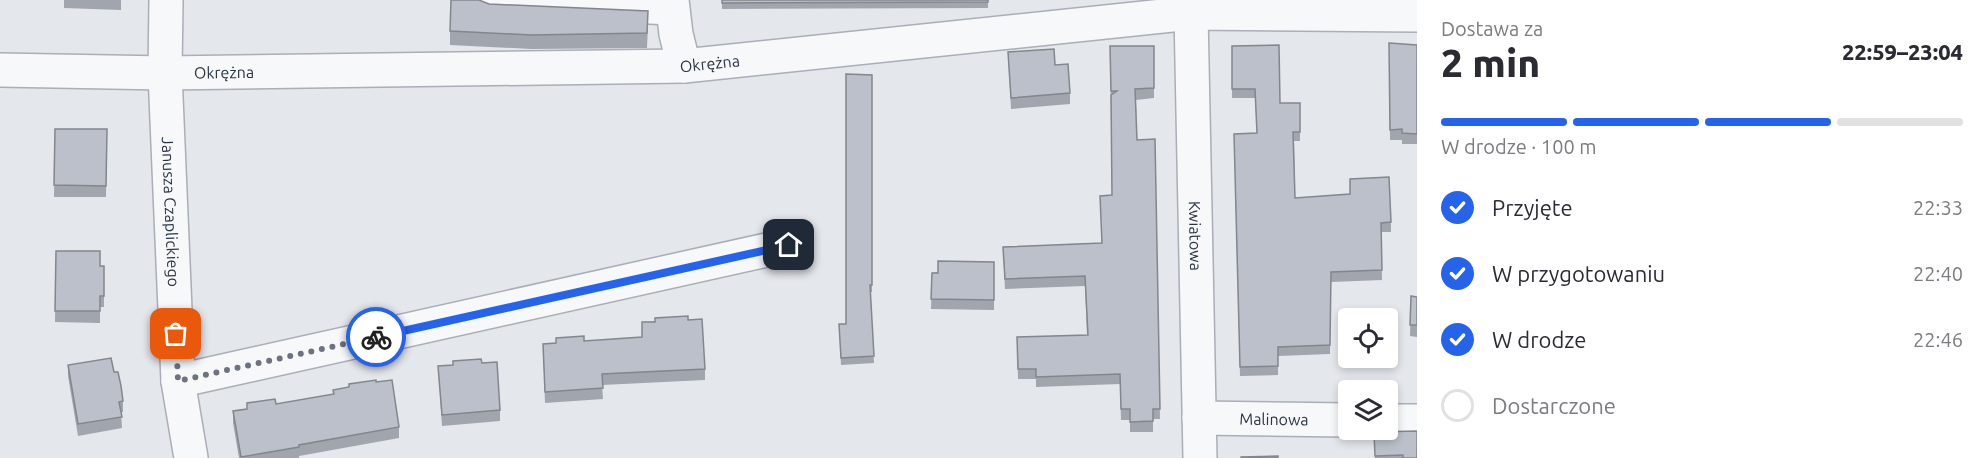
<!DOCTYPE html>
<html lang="pl">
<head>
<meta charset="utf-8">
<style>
	body { margin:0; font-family:Ubuntu,sans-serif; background:#f2f2f3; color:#2b2b33; height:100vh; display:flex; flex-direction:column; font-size:22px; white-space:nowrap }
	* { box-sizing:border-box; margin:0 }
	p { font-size:20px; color:#7c7c81 }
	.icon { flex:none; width:33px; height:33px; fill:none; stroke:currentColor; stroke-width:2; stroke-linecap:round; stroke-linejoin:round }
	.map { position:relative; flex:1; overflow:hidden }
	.panel { display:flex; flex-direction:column; background:#fff; width:570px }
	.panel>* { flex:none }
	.buttons { position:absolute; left:1338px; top:308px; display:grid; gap:12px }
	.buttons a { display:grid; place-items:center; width:60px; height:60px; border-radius:6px; background:#fff; box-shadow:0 3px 9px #0003; font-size:30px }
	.pin { position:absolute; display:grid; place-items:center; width:51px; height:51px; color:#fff; margin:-26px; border-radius:12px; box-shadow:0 3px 9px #0006 }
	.courier { position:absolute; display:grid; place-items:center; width:60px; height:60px; margin:-30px; border:4px solid #2563eb; border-radius:50%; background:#fff; color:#222; box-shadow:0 2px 8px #0007 }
	.summary em { font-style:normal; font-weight:800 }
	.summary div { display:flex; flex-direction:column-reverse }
	.summary { display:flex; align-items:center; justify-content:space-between; height:102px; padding:0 24px }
	h1 { font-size:39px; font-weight:800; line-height:45px }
	.bar { display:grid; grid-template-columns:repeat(4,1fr); gap:9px 6px; align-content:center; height:72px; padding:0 24px }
	.bar i { height:8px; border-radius:4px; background:#e1e1e2 }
	.bar .current { background:#2563eb }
	.bar p { grid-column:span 4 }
	ol { padding:0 24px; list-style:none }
	li { display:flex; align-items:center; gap:18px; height:66px }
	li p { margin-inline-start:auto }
	li .icon { padding:6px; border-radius:50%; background:#2563eb; color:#fff; stroke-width:4 }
	li:last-child { color:#7c7c81 }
	li i { width:33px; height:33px; border:3px solid #e1e1e2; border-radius:50% }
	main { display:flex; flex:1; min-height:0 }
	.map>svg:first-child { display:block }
</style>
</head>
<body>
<main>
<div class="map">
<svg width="1417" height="458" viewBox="0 0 1417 458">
	<rect width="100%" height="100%" fill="#e4e7ec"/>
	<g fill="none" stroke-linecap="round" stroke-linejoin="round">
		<g stroke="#a9aeb7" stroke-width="36">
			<g id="minor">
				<path id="s1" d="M 166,0 L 165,73 L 178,381 L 191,458"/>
				<path d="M 490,0 L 672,8"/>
				<path d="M 672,0 L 676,34 L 684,66"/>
				<path id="s2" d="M 1189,0 L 1191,13 L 1200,458"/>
				<path id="s3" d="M 0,70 L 165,73 L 684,66 L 1191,13 L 1417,15"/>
				<path d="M 178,381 L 789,245"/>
				<path id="s4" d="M 1199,418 L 1348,420"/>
				<path d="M 1388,421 L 1417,421"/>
			</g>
		</g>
		<use href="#minor" stroke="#f7f8fa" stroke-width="33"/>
	</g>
	<g fill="#a1a5ae">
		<path d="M 64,0 L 121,0 L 121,10 L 64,8 Z"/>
		<path d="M 722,0 L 988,0 L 988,8 L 722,9 Z"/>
		<path d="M 489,4 L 648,26 L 647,48 L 531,49 L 450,45 L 450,31 Z"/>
		<path d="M 1389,43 L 1417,45 L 1417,144 L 1402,144 L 1402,140 L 1390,140 Z"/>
		<path d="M 1110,46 L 1154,46 L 1154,98 L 1136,100 L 1137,140 L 1155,139 L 1160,419 L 1153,419 L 1153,432 L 1130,432 L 1130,420 L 1121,420 L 1120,384 L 1036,387 L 1036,379 L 1018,379 L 1017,337 L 1087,335 L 1085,286 L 1005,289 L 1003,247 L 1101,243 L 1112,195 Z"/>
		<path d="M 1232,46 L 1280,103 L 1300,103 L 1300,141 L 1294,141 L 1295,198 L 1350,194 L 1350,179 L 1391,222 L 1391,232 L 1381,232 L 1382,280 L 1331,282 L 1330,354 L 1278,356 L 1278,375 L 1240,376 L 1234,134 L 1257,133 L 1255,98 L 1232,98 Z"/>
		<path d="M 1008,52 L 1055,65 L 1070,93 L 1070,104 L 1011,109 Z"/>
		<path d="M 872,75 L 872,292 L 870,292 L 874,363 L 841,365 L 839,324 L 846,324 Z"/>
		<path d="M 55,129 L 107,129 L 106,197 L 54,197 Z"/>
		<path d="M 56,251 L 100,266 L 104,266 L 104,307 L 100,307 L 100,323 L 55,322 Z"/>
		<path d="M 994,262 L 994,310 L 931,309 L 932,273 Z"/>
		<path d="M 1411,296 L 1417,297 L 1417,337 L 1410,336 Z"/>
		<path d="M 688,320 L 705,369 L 705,380 L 602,385 L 603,399 L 545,403 L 543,344 L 642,337 L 642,322 Z"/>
		<path d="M 482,363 L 500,410 L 500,421 L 442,426 L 438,366 Z"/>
		<path d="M 68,365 L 114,372 L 123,401 L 123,412 L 121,412 L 122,428 L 78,436 L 68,376 Z"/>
		<path d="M 376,382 L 399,427 L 399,438 L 299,456 L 299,458 L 239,458 L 233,423 L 233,411 L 247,409 L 247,403 L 276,404 L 333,394 L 333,390 L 349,387 L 349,384 Z"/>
		<path d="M 1374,432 L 1417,458 L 1375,458 Z"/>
	</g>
	<g fill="#bbc0ca" stroke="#83868d" stroke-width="1.5">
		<path d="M 451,0 L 479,0 L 489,4 L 648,11 L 647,33 L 531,35 L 450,31 Z"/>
		<path d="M 722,0 L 988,0 L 988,2 L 722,3 Z"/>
		<path d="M 1389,43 L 1417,45 L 1417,134 L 1402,133 L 1402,129 L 1390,130 Z"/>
		<path d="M 1279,45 L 1280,103 L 1300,103 L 1300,132 L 1293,132 L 1295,198 L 1350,194 L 1350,179 L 1389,177 L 1391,222 L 1381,223 L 1382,270 L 1331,272 L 1330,345 L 1278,347 L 1278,366 L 1240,367 L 1234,134 L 1257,133 L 1255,89 L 1232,89 L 1232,46 Z"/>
		<path d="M 1110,46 L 1154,46 L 1154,88 L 1135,89 L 1137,140 L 1155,139 L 1160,409 L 1153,409 L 1153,421 L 1130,422 L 1130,409 L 1121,409 L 1120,374 L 1036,377 L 1036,369 L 1018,369 L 1017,337 L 1088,335 L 1085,276 L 1005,279 L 1003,247 L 1102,243 L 1100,196 L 1112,195 L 1111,95 L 1117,91 L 1111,91 Z"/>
		<path d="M 1054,49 L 1055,65 L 1068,64 L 1070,93 L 1011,98 L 1008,52 Z"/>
		<path d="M 846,74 L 872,75 L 872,285 L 870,285 L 874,356 L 841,358 L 839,324 L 846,324 Z"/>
		<path d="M 55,129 L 107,129 L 106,186 L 54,185 Z"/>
		<path d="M 56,251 L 100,251 L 100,266 L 104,266 L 104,296 L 100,296 L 100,311 L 55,311 Z"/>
		<path d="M 938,261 L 994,262 L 994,300 L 931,299 L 932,273 L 938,273 Z"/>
		<path d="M 1411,296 L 1417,297 L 1417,325 L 1410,325 Z"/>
		<path d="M 688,316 L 688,320 L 702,319 L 705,369 L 602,374 L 603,388 L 545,392 L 543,344 L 556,343 L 556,338 L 584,336 L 584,341 L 642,337 L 642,322 L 655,322 L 655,318 Z"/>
		<path d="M 111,358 L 114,372 L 118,372 L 121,386 L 123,401 L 119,402 L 122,417 L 78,424 L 68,365 Z"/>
		<path d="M 481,359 L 482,363 L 497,362 L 500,410 L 442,415 L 438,366 L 453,365 L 453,361 Z"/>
		<path d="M 376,380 L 376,382 L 392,380 L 399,427 L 299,445 L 299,447 L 241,457 L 233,411 L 247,409 L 247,403 L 275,399 L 276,404 L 334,394 L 333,390 L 349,387 L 349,384 Z"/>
		<path d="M 1417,431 L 1417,458 L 1403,458 L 1403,455 L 1375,456 L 1374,432 Z"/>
		<path d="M 1278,456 L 1278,458 L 1241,458 L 1241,457 Z"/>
	</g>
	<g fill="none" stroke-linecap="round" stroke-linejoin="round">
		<path stroke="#6c737f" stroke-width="6" stroke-dasharray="0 10.8" d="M 176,334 L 178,381 L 376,337"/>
		<path stroke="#2563eb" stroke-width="8" d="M 376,337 L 789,245"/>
	</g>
	<g text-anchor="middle" stroke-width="5" stroke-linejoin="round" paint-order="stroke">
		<g font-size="16" fill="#2b3445" stroke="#f4f6f9">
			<text dy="6" stroke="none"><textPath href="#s3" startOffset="710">Okrężna</textPath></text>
			<text dy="6" stroke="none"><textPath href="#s3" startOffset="224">Okrężna</textPath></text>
			<text dy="6" stroke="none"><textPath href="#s1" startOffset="212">Janusza Czaplickiego</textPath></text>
			<text dy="6" stroke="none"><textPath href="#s2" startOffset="236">Kwiatowa</textPath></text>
			<text dy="6" stroke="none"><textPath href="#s4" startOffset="75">Malinowa</textPath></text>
		</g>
	</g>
</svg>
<div class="buttons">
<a><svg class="icon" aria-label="locate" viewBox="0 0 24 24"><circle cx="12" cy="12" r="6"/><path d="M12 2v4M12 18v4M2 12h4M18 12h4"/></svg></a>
<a><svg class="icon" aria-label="layers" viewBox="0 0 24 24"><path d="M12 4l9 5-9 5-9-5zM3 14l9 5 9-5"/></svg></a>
</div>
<div class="pin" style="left:176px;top:334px;background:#ea580c"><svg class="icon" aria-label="bag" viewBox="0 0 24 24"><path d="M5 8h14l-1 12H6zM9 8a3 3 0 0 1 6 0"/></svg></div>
<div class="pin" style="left:789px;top:245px;background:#1f2937"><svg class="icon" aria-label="home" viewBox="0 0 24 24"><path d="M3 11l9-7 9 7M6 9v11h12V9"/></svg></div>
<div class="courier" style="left:376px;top:337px"><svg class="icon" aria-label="bike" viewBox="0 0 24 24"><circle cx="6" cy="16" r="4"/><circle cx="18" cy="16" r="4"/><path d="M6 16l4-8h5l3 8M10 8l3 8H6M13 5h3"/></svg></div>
</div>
<section class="panel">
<div class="summary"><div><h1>2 min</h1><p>Dostawa za</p></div><em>22:59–23:04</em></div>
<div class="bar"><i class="current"></i><i class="current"></i><i class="current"></i><i></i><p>W drodze · 100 m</p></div>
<ol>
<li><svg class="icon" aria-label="check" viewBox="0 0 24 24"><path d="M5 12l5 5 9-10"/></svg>Przyjęte<p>22:33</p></li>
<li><svg class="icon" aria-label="check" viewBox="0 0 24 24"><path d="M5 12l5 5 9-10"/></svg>W przygotowaniu<p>22:40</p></li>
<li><svg class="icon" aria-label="check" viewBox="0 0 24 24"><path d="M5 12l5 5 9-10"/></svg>W drodze<p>22:46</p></li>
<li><i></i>Dostarczone</li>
</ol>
</section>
</main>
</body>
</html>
